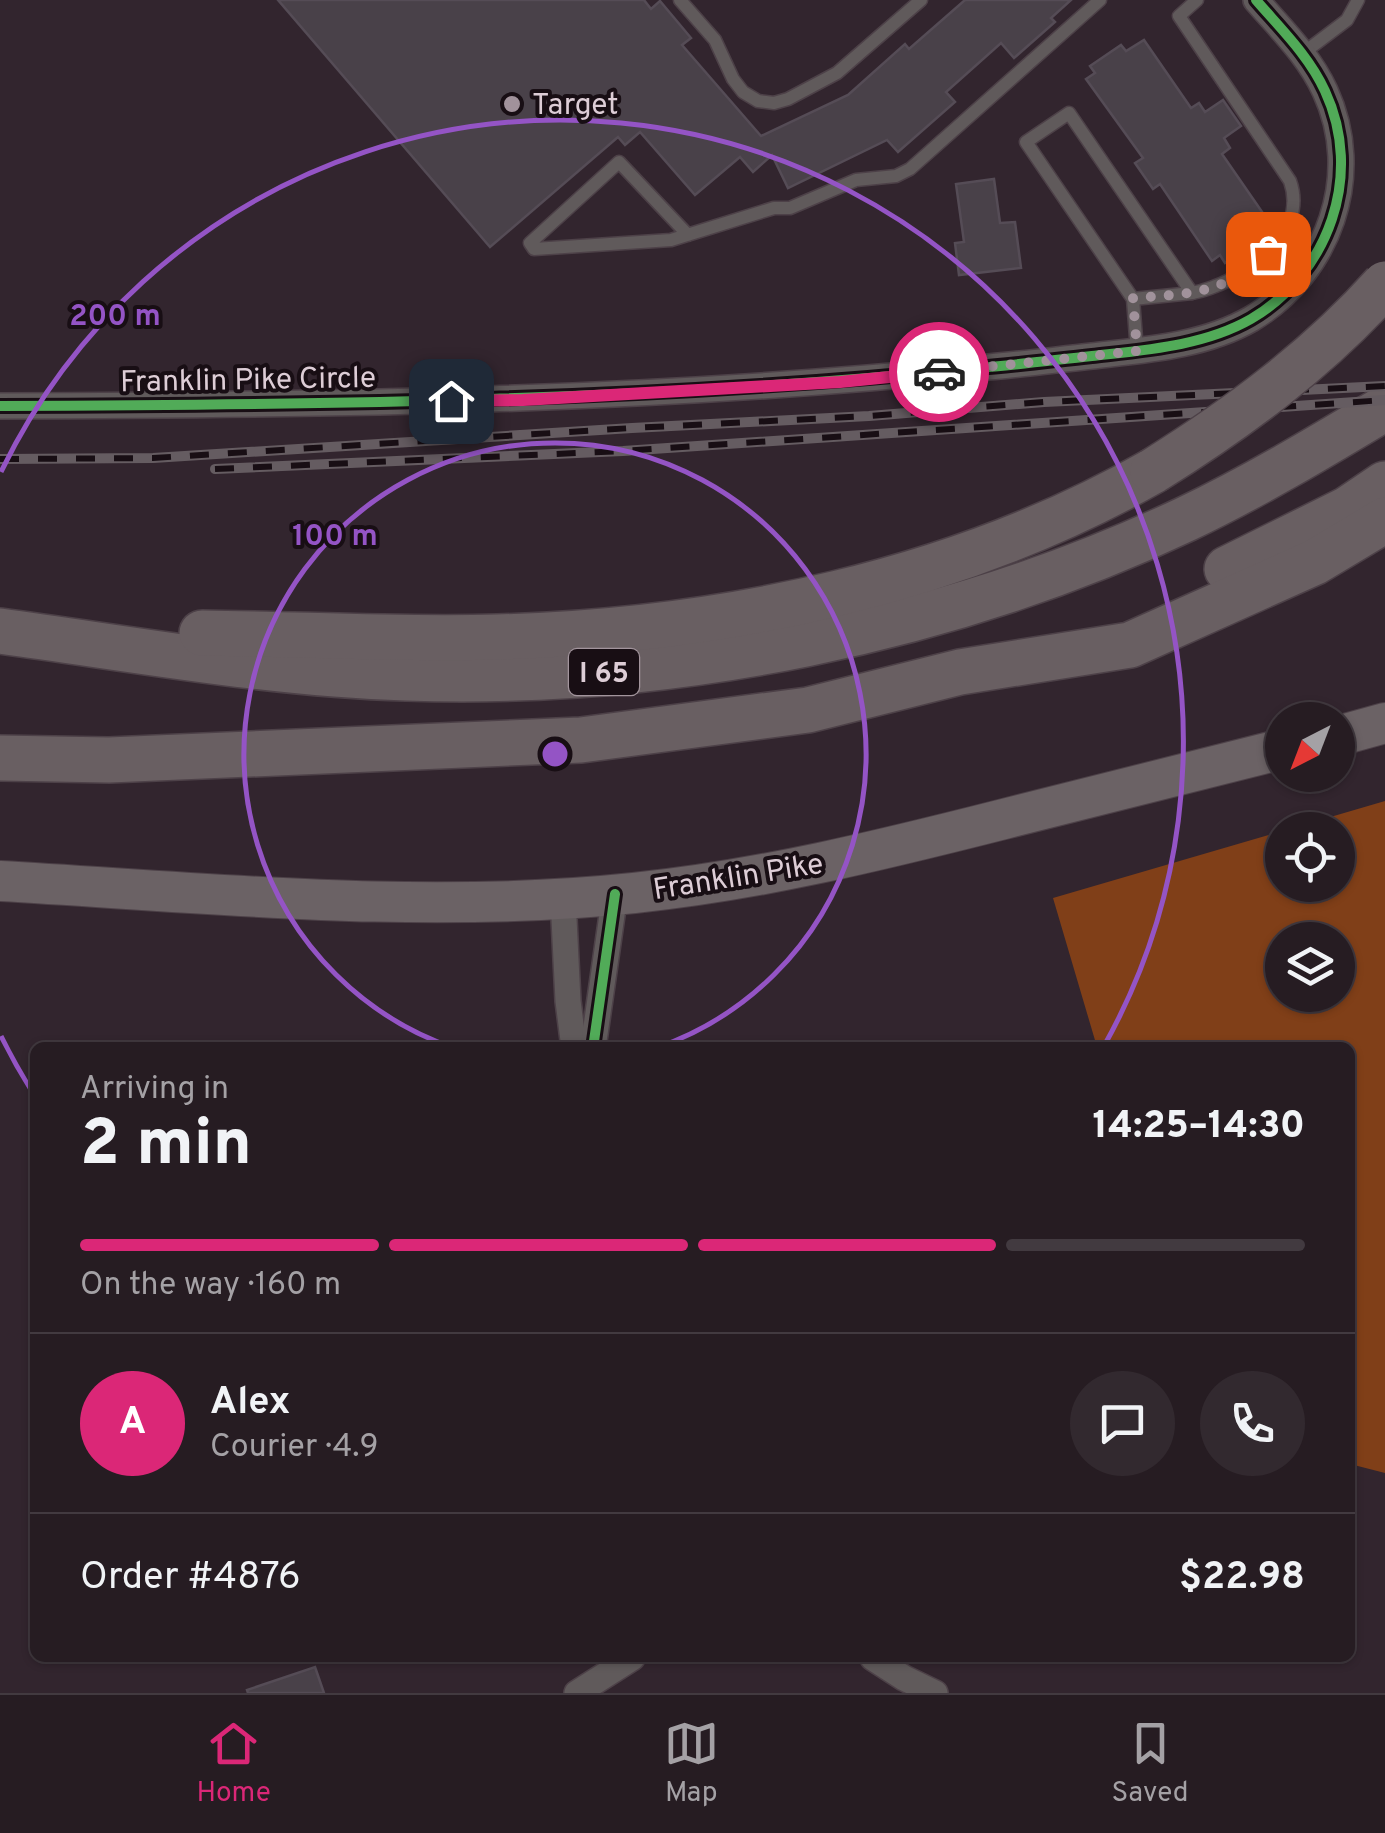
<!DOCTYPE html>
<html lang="en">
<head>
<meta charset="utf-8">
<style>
	body { margin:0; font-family:Overpass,sans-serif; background:#32292f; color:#f1f3f6; height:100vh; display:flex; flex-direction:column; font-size:38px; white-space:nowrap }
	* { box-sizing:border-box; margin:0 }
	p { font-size:32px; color:#a4a1a5 }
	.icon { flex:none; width:55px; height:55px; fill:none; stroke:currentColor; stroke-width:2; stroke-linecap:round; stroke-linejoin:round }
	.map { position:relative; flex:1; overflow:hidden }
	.drawer { position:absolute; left:30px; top:1042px; width:1325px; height:620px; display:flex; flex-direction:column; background:#261c22; border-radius:15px; box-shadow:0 2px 8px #0004,0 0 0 2px #423a40 }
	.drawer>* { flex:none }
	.needle { width:65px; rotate:222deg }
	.buttons { position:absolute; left:1265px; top:702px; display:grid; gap:20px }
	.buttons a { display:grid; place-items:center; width:90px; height:90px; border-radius:50%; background:#261c22; box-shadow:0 2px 8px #0004,0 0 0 2px #423a40; font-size:50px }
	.pin { position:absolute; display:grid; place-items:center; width:85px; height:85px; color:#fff; margin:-42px; border-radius:20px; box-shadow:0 5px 15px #0006 }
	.courier { position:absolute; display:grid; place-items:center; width:100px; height:100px; margin:-50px; border:8px solid #db2777; border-radius:50%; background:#fff; color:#222; box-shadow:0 2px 12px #0007 }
	.summary em { font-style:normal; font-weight:800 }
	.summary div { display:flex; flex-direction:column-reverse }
	.summary { display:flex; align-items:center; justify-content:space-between; height:170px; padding:0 50px }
	h1 { font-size:65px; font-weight:800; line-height:75px }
	.bar { display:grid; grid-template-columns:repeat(4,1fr); gap:15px 10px; align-content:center; height:120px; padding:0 50px }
	.bar i { height:12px; border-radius:8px; background:#423a40 }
	.bar .selected { background:#db2777 }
	.bar p { grid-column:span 4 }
	.line { display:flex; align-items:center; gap:25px; padding:0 50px; border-top:2px solid #423a40 }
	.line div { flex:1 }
	.round { display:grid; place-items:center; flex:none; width:105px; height:105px; border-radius:52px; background:#32292f }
	.menu { display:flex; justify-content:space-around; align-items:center; height:140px; border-top:2px solid #423a40; background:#261c22; font-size:28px; color:#a4a1a5 }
	.menu a { display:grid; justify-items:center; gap:5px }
	.menu .selected { color:#db2777 }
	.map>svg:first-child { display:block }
</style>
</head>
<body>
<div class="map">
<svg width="1385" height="1693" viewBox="0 0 1385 1693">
	<rect width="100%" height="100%" fill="#32252e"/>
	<path fill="#803f18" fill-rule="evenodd" d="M 1385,801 L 1385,1473 L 1350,1464 L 1350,1048 L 1097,1047 L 1053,898 L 1282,831 L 1282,885 L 1338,885 L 1338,830 L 1286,830 ZM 1282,940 L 1338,940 L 1338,995 L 1282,995 Z"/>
	<g fill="#494149" stroke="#554c56" stroke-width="2.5">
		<path d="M 278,0 L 644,0 L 651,9 L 660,1 L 691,38 L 682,45 L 761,136 L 848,95 L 905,44 L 909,49 L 965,0 L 1071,0 L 1051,18 L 1055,22 L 1014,58 L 1001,43 L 946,92 L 955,102 L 898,152 L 887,140 L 788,188 L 772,155 L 753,172 L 740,157 L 695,195 L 640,132 L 625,145 L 618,137 L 490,247 Z"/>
		<path d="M 1144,40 L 1191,108 L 1199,103 L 1205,112 L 1223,100 L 1241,126 L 1224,138 L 1230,148 L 1222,154 L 1269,222 L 1247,237 L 1252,244 L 1225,263 L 1220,255 L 1212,261 L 1160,184 L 1153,189 L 1135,163 L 1143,158 L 1086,79 L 1095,73 L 1090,66 L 1121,45 L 1126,51 Z"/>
		<path d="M 994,179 L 1000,223 L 1015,222 L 1021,268 L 959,275 L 955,243 L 964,242 L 956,184 Z"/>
		<path d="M 315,1667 L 324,1693 L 248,1693 L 247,1690 Z"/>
	</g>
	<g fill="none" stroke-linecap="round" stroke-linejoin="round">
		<g stroke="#4d4148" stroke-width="15">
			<g id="lane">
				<path d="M 680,0 L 715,40 L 733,79 L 743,92 L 758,101 L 774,103 L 788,99 L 837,73 L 921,0"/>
				<path d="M 1302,54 L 1347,20 L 1358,0"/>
				<path d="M 688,235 L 619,162 L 530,243 L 534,249 L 671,240 L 774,208 L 790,208 L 856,180 L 896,176 L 910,169 L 1100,0"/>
				<path d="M 1133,299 L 1192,293"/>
				<path d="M 1137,351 L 1133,299 L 1026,142 L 1069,113 L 1192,293 C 1239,284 1310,237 1290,181 L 1179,16 L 1197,0"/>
			</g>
		</g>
		<g stroke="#4d4148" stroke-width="28">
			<g id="street">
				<path d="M 0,406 C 326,405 653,401 977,368 C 1016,365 1054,360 1092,356 C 1145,350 1204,346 1251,319 C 1329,273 1364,175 1325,91 C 1309,56 1281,29 1256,0"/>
				<path d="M 563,898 L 568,1001 L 574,1048"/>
				<path d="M 593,1048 L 615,894"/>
				<path d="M 873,1658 L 904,1678 L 935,1693"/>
				<path d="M 577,1693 L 632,1658"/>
			</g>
		</g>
		<g stroke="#4d4148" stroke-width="42">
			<g id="primary">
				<path d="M 1338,736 L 1385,723"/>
				<path d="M 0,881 C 210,893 423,915 634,893 C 760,880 882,850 1004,819 C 1097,796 1190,773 1282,749"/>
			</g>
		</g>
		<g stroke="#4d4148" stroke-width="48">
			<g id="highway">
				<path d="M 1227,569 L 1348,509 L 1385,484"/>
				<path d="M 0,631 C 134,649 270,674 406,678 C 669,687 949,631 1186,519 C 1255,486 1320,447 1385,408"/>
				<path d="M 202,633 C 301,634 399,640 497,637 C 722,631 956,583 1153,471"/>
				<path d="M 0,758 L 109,760 L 581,740 L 808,710 L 960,672 L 1130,645 L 1315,562 L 1385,520"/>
			</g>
		</g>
		<use href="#lane" stroke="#605a5b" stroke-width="12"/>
		<use href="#street" stroke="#605a5b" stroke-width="25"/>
		<use href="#primary" stroke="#6b6265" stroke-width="40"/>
		<use href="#highway" stroke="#695f62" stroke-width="45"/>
		<g stroke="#655c61" stroke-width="10">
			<g id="rail">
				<path d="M 0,459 L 153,458 L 632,428 L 869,416 L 1044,402 L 1385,386"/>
				<path d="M 215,469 L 623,451 L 1385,400"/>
			</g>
		</g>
		<use href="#rail" stroke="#180e14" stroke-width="6" stroke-dasharray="19" stroke-linecap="butt"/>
		<g stroke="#4d4148" stroke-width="48" stroke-linecap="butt">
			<path id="highway-bridge" d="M 1153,471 C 1238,418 1318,359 1385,284"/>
		</g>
		<use href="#highway-bridge" stroke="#695f62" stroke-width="45"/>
		<g stroke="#180e14" stroke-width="16">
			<g id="cycleway">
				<path d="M 0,406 C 326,405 653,401 977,368 C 1016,365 1054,360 1092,356 C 1145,350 1204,346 1251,319 C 1329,273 1364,175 1325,91 C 1309,56 1281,29 1256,0"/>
				<path d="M 593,1048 L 615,894"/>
			</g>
		</g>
		<use href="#cycleway" stroke="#51ab58" stroke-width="10"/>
	</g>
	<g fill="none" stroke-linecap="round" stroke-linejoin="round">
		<path stroke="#a1929b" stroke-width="10" stroke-dasharray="0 18" d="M 939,372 L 1137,351 L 1133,298 C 1190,294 1223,294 1268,254"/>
		<path stroke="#db2777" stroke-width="12" d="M 451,401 L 523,400 L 840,382 L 939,372"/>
	</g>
	<g fill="none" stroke="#9454c5" stroke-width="5">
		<path d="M451 1047A311 311 0 1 1 659 1047"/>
		<path d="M33 1093A622 622 0 0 1 1 1036M1 472A622 622 0 1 1 1104 1046"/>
	</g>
	<circle fill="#a1929b" stroke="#180e14" stroke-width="4" cx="512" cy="104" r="10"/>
	<g text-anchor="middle" stroke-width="8" stroke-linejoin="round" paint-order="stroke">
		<rect fill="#180e14" stroke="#a2949c" stroke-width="2.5" x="569" y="649" width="70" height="46" rx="8"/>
		<g font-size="28" font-weight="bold" fill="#ddcdd6">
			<text x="604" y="682">I 65</text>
		</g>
		<g font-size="30" fill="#ddcdd6" stroke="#180e14" text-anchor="start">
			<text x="532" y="114">Target</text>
		</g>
		<g font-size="30" fill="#ddcdd6" stroke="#180e14">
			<text transform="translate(248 379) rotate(-1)" y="10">Franklin Pike Circle</text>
			<text transform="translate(738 876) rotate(-9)" y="10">Franklin Pike</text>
		</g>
	</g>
	<circle cx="555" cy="754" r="15" fill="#9454c5" stroke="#180e14" stroke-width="5"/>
	<g font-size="30" text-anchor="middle" font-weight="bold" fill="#9454c5" stroke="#180e14" stroke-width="8" stroke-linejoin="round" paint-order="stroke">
		<text x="115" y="325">200 m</text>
		<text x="335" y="545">100 m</text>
	</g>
</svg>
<div class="buttons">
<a><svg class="needle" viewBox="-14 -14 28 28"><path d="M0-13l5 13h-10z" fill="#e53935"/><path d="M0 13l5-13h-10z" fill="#a4a1a5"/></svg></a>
<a><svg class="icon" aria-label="locate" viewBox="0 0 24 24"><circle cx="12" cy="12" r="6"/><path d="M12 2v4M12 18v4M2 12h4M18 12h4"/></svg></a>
<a><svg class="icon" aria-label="layers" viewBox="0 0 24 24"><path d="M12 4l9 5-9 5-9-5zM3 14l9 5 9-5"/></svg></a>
</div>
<div class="pin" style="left:1268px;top:254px;background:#ea580c"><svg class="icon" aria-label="bag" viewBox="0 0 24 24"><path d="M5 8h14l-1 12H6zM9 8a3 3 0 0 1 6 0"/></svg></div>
<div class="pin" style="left:451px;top:401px;background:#1f2937"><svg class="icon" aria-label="home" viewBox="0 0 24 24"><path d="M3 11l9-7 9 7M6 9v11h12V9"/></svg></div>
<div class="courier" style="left:939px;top:372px"><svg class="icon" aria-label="car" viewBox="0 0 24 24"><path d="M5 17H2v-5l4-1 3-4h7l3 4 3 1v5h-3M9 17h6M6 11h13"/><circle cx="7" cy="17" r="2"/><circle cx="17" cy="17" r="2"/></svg></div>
<section class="drawer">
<div class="summary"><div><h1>2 min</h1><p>Arriving in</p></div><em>14:25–14:30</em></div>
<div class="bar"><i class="selected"></i><i class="selected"></i><i class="selected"></i><i></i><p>On the way · 160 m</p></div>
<div class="line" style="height:180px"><b class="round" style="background:#db2777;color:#fff">A</b><div><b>Alex</b><p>Courier · 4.9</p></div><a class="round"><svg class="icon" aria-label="chat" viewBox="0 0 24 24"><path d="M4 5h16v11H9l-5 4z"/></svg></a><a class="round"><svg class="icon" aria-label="phone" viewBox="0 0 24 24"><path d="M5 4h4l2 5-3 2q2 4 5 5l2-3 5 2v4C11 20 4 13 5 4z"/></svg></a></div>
<div class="line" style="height:130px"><div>Order #4876</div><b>$22.98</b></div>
</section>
</div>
<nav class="menu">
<a class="selected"><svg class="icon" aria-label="home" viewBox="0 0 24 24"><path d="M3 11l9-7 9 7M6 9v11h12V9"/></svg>Home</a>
<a><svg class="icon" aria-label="map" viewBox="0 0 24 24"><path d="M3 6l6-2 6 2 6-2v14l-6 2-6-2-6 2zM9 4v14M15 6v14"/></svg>Map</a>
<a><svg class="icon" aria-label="saved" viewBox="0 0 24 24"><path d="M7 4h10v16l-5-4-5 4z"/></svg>Saved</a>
</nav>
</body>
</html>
